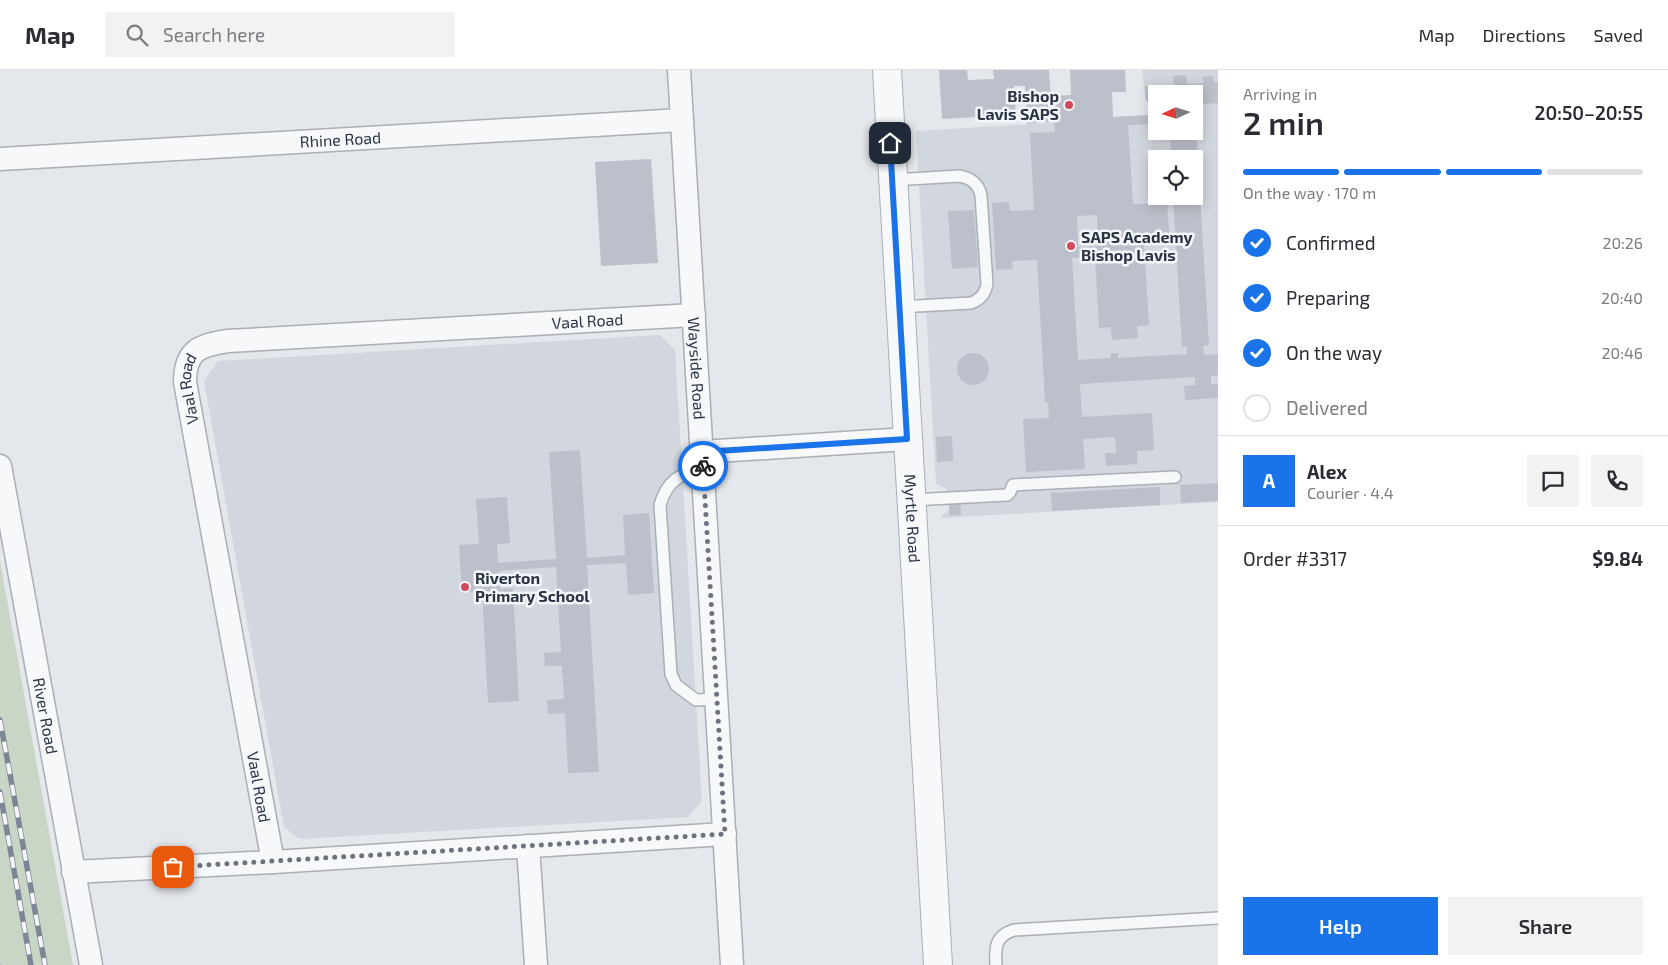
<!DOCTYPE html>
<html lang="en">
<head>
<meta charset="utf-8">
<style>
	body { margin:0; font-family:"Exo 2",sans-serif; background:#f2f2f3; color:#2b2b33; height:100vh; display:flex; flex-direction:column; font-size:19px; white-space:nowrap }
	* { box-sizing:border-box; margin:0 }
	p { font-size:16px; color:#7c7c81 }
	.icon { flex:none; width:28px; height:28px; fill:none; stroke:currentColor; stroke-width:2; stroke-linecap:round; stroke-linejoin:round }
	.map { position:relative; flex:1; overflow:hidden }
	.sheet { display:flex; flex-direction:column; background:#fff; width:450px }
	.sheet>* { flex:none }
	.needle { width:32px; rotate:266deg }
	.buttons { position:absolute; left:1148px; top:15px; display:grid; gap:10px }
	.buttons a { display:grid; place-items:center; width:55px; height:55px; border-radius:0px; background:#fff; box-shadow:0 2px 12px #0003; font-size:25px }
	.pin { position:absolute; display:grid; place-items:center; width:42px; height:42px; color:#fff; margin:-21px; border-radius:10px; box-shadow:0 2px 8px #0006 }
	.courier { position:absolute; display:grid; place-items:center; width:50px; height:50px; margin:-25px; border:4px solid #1a73e8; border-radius:50%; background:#fff; color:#222; box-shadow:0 1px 6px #0007 }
	.head em { font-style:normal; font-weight:600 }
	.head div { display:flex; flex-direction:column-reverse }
	.head { display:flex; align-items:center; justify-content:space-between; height:85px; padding:0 25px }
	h1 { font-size:32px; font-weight:600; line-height:38px }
	.bar { display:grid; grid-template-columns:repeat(4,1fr); gap:8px 5px; align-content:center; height:60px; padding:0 25px }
	.bar i { height:6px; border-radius:4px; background:#e1e1e2 }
	.bar .selected { background:#1a73e8 }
	.bar p { grid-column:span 4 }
	.line { display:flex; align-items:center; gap:12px; padding:0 25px; border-top:1px solid #e1e1e2 }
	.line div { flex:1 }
	.round { display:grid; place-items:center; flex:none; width:52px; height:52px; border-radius:0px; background:#f2f2f3 }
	ol { padding:0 25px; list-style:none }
	li { display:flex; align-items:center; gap:15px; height:55px }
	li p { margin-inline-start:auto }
	li .icon { padding:5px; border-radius:50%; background:#1a73e8; color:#fff; stroke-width:4 }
	li:last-child { color:#7c7c81 }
	li i { width:28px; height:28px; border:2px solid #e1e1e2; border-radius:50% }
	.cta { display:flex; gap:10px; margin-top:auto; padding:10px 25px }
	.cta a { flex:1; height:58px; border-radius:0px; background:#1a73e8; color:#fff; font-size:20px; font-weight:600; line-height:58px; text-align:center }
	.cta a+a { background:#f2f2f3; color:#2b2b33 }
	header { display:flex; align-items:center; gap:30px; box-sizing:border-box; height:70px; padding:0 25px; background:#fff; border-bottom:1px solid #e1e1e2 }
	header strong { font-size:24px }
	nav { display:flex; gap:28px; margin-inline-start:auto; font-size:18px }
	.search { width:350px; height:45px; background:#f2f2f3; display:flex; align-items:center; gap:12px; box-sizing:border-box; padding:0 18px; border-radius:0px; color:#7c7c81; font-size:19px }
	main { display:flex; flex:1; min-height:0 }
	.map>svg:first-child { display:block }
</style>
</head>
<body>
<header>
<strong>Map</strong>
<div class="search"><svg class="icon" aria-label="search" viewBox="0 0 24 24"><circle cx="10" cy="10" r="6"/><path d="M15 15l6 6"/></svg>Search here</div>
<nav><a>Map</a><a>Directions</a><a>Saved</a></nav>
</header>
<main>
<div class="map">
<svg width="1218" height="895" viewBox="0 0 1218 895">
	<rect width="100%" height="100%" fill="#e4e7ec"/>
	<g fill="#d2d6de" fill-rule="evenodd">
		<path d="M 1142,0 L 1218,0 L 1218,432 L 940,448 L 949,439 L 947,419 L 936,414 L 916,61 L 1113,49 L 1113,47 L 1149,45 L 1148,31 L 1146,31 L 1144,18 ZM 1156,24 L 1194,24 L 1194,61 L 1156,61 ZM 1156,89 L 1194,89 L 1194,126 L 1156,126 Z"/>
		<path d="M 660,265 L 675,280 L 702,731 L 688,747 L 300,769 L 284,757 L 204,311 L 218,291 Z"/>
	</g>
	<path fill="#c9d6c5" d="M 0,491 L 73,895 L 0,895 Z"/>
	<g fill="#bbc0ca" fill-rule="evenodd">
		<path d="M 939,0 L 967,0 L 968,10 L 994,9 L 993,0 L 1049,0 L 1051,26 L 1071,25 L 1070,0 L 1125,0 L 1126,22 L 1112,22 L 1113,47 L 1149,45 L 1148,31 L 1146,31 L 1145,16 L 1174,15 L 1173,6 L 1186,5 L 1187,14 L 1203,13 L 1203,7 L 1213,6 L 1214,12 L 1218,12 L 1218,33 L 1194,35 L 1194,24 L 1156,24 L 1156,54 L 1128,55 L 1133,134 L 1167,133 L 1170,172 L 1144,174 L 1149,255 L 1137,256 L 1138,268 L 1112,270 L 1111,257 L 1099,258 L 1095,187 L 1072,188 L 1078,290 L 1111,288 L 1111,283 L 1118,283 L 1118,288 L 1187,284 L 1187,277 L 1182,277 L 1173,126 L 1194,126 L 1194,89 L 1171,89 L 1170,61 L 1194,61 L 1194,40 L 1195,40 L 1209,275 L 1203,276 L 1204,285 L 1218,284 L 1218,305 L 1211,306 L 1211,314 L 1218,314 L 1218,328 L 1185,330 L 1184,316 L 1195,315 L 1195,307 L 1080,314 L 1082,347 L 1152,343 L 1154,380 L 1137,381 L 1137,394 L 1106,396 L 1105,383 L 1116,383 L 1115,367 L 1083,369 L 1085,399 L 1026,402 L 1023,349 L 1049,348 L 1048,332 L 1045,332 L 1037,190 L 1012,191 L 1013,199 L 996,200 L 992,133 L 1009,132 L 1010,141 L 1034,140 L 1030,63 L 1055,62 L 1054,52 L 1027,54 L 1025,16 L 1014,16 L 1016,45 L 942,49 ZM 1097,145 L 1098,176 L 1078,177 L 1077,146 Z"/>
		<path d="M 651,89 L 658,193 L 601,196 L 595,92 Z"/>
		<path d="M 974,140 L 978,197 L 952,199 L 948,141 Z"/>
		<circle cx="973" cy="299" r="16"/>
		<path d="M 952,366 L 953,391 L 937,392 L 936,367 Z"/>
		<path d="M 580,380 L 587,488 L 625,485 L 623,445 L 649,443 L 654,523 L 628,525 L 626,493 L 587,495 L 599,702 L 568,703 L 565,643 L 548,644 L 547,630 L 564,629 L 562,596 L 545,596 L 544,583 L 561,582 L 556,497 L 499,501 L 500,519 L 513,518 L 519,631 L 488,633 L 482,521 L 462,522 L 459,475 L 479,474 L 476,429 L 507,427 L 510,473 L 497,474 L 498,493 L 556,489 L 549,382 Z"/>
		<path d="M 1218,413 L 1218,431 L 1181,433 L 1180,415 Z"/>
		<path d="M 1160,417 L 1160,435 L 1052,441 L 1051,423 Z"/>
		<path d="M 960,433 L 961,445 L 950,446 L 949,434 Z"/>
	</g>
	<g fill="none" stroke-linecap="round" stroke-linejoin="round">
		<g stroke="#a9aeb7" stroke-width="14">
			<g id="service">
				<path d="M 893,110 L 959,106 C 971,108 978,113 981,125 L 987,214 C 985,224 981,229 971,233 L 899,237"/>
				<path d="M 703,396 C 680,405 667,410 660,435 L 671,604 L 676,615 L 696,630 L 717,629"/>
				<path d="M 911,430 L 1007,425 L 1010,422 L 1013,415 L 1175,407"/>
				<path d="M 996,895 C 995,877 995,866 1014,860 L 1218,848"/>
			</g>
		</g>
		<g stroke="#a9aeb7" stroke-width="25">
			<g id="minor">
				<path id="s1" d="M 679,0 L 732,895"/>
				<path id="s2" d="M 0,89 L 682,50"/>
				<path d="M 702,382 L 907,369"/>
				<path id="s3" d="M 0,396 L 91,895"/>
				<path d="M 528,776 L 536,895"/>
				<path id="s4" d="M 273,792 L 185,312 C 185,281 199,275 228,271 L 694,245"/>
				<path d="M 73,802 L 273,792 L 725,764"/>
			</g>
		</g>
		<g stroke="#a9aeb7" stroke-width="30">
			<g id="tertiary">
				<path id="s5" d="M 887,0 L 938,895"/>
			</g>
		</g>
		<path stroke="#c2c5cb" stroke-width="3" stroke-dasharray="4 4" stroke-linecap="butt" d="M 0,892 L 0,895"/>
		<use href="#service" stroke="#f7f8fa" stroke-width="11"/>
		<use href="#minor" stroke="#f7f8fa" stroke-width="22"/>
		<use href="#tertiary" stroke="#f7f8fa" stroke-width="28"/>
		<g stroke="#7d8696" stroke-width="5.5">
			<g id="rail">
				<path d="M 0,650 L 45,895"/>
				<path d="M 0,722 L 31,895"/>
			</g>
		</g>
		<use href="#rail" stroke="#f4f6f9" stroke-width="4" stroke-dasharray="11" stroke-linecap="butt"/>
	</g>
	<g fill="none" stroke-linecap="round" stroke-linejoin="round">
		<path stroke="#6c737f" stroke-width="5" stroke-dasharray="0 9" d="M 173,797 L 725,764 L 703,396"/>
		<path stroke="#1a73e8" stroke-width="6" d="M 703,396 L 702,382 L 907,369 L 890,73"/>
	</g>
	<g fill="#d1495b" stroke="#f4f6f9" stroke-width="2">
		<circle cx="1069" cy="35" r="5"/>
		<circle cx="1071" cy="176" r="5"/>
		<circle cx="465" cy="517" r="5"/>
	</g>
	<g text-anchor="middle" stroke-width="5" stroke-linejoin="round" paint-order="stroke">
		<g font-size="16" font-weight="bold" fill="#2b3445" stroke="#f4f6f9" text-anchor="start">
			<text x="1059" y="32" text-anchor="end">Bishop<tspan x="1059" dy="18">Lavis SAPS</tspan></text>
			<text x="1081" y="173">SAPS Academy<tspan x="1081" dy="18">Bishop Lavis</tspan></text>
			<text x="475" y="514">Riverton<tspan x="475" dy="18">Primary School</tspan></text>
		</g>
		<g font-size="16" fill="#2b3445" stroke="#f4f6f9">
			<text dy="6" stroke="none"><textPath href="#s2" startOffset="341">Rhine Road</textPath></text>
			<text dy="6" stroke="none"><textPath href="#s4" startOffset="916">Vaal Road</textPath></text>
			<text dy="6" stroke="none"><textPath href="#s1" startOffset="299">Wayside Road</textPath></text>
			<text dy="6" stroke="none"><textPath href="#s4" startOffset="481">Vaal Road</textPath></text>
			<text dy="6" stroke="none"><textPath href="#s5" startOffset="449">Myrtle Road</textPath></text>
			<text dy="6" stroke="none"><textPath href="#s3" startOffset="254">River Road</textPath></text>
			<text transform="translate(259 717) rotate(80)" y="6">Vaal Road</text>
		</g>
	</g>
</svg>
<div class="buttons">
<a><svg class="needle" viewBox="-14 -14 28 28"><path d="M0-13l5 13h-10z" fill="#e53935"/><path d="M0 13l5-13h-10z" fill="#7c7c81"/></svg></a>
<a><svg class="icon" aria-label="locate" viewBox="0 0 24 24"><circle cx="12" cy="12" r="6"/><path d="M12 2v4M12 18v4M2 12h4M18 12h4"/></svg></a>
</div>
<div class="pin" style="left:173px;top:797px;background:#ea580c"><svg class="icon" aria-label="bag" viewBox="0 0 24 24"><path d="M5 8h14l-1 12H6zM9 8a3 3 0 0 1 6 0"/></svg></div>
<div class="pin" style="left:890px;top:73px;background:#1f2937"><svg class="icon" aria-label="home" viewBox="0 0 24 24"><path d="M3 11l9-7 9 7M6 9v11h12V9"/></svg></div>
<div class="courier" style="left:703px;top:396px"><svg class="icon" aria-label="bike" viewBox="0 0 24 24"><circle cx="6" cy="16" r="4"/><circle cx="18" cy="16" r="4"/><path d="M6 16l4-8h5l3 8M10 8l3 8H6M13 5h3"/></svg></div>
</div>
<section class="sheet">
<div class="head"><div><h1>2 min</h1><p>Arriving in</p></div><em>20:50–20:55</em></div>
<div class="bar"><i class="selected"></i><i class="selected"></i><i class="selected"></i><i></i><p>On the way · 170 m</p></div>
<ol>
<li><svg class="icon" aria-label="check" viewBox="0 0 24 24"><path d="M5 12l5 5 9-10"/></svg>Confirmed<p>20:26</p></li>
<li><svg class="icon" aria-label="check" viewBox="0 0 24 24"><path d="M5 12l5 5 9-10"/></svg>Preparing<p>20:40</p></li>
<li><svg class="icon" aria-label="check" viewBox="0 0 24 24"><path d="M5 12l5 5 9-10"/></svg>On the way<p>20:46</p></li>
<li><i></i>Delivered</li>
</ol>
<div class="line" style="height:90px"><b class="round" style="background:#1a73e8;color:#fff">A</b><div><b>Alex</b><p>Courier · 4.4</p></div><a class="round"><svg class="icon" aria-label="chat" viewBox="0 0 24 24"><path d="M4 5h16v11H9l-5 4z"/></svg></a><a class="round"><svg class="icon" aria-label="phone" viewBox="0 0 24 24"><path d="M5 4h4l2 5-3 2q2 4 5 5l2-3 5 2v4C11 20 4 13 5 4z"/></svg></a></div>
<div class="line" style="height:65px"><div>Order #3317</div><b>$9.84</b></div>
<div class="cta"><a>Help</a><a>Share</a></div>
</section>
</main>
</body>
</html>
